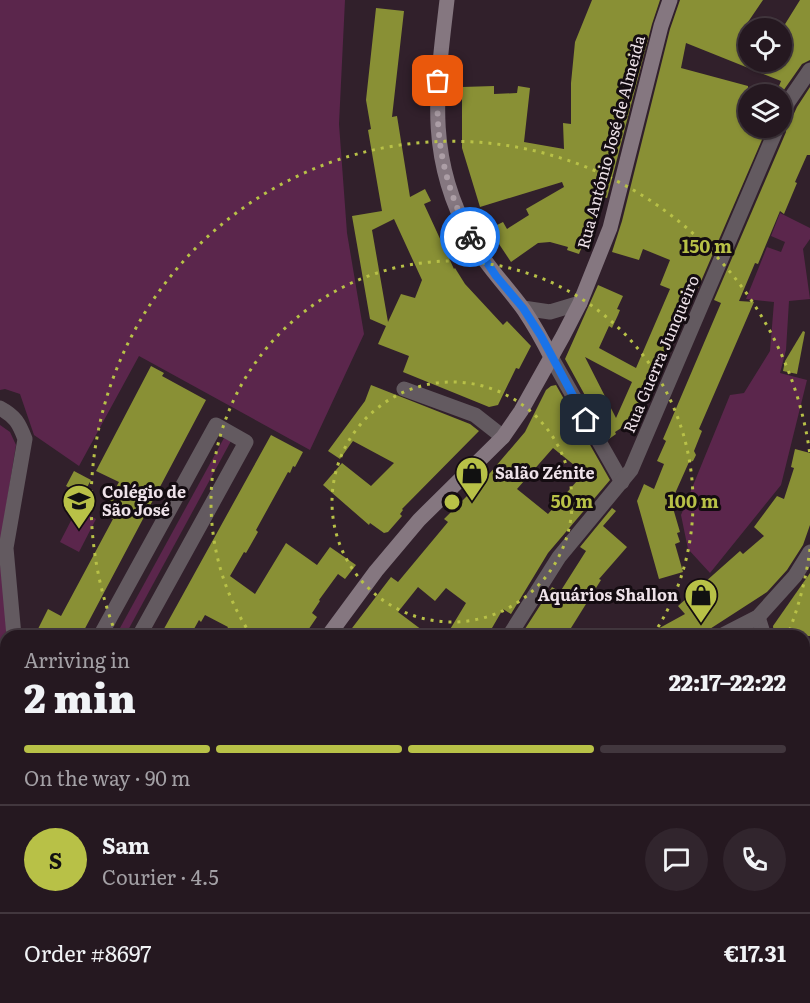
<!DOCTYPE html>
<html lang="en">
<head>
<meta charset="utf-8">
<style>
	body { margin:0; font-family:Literata,serif; background:#31252d; color:#f1f3f6; height:100vh; display:flex; flex-direction:column; font-size:22px; white-space:nowrap }
	* { box-sizing:border-box; margin:0 }
	p { font-size:20px; color:#a3a0a5 }
	.icon { flex:none; width:33px; height:33px; fill:none; stroke:currentColor; stroke-width:2; stroke-linecap:round; stroke-linejoin:round }
	.map { position:relative; flex:1; overflow:hidden }
	.details { position:absolute; left:0px; top:630px; width:810px; height:374px; display:flex; flex-direction:column; background:#251820; border-radius:18px 18px 0 0; box-shadow:0 2px 4px #0004,0 0 0 2px #42373e }
	.details>* { flex:none }
	.buttons { position:absolute; left:738px; top:18px; display:grid; gap:12px }
	.buttons a { display:grid; place-items:center; width:54px; height:54px; border-radius:50%; background:#251820; box-shadow:0 2px 4px #0004,0 0 0 2px #42373e; font-size:30px }
	.pin { position:absolute; display:grid; place-items:center; width:51px; height:51px; color:#fff; margin:-26px; border-radius:12px; box-shadow:0 3px 9px #0006 }
	.courier { position:absolute; display:grid; place-items:center; width:60px; height:60px; margin:-30px; border:4px solid #1a73e8; border-radius:50%; background:#fff; color:#222; box-shadow:0 2px 8px #0007 }
	.headline em { font-style:normal; font-weight:800 }
	.headline div { display:flex; flex-direction:column-reverse }
	.headline { display:flex; align-items:center; justify-content:space-between; height:102px; padding:0 24px }
	h1 { font-size:39px; font-weight:800; line-height:45px }
	.bar { display:grid; grid-template-columns:repeat(4,1fr); gap:9px 6px; align-content:center; height:72px; padding:0 24px }
	.bar i { height:8px; border-radius:4px; background:#42373e }
	.bar .on { background:#b8c147 }
	.bar p { grid-column:span 4 }
	.line { display:flex; align-items:center; gap:15px; padding:0 24px; border-top:2px solid #42373e }
	.line div { flex:1 }
	.round { display:grid; place-items:center; flex:none; width:63px; height:63px; border-radius:32px; background:#31252d }
	.map>svg:first-child { display:block }
</style>
</head>
<body>
<div class="map">
<svg width="810" height="1003" viewBox="0 0 810 1003">
	<rect width="100%" height="100%" fill="#31202b"/>
	<g fill="#5b264c">
		<path d="M 0,0 L 345,0 L 339,124 L 347,233 L 364,334 L 310,450 L 139,356 L 79,466 L 34,435 L 20,394 L 5,389 L 0,390 Z"/>
		<path d="M 780,213 L 810,228 L 810,239 L 803,249 L 810,299 L 789,301 L 786,350 L 780,373 L 807,380 L 781,485 L 710,573 L 688,549 L 681,515 L 730,395 L 744,393 L 770,351 L 774,302 L 746,299 L 767,247 L 781,252 L 785,242 L 771,236 Z"/>
		<path d="M 0,425 L 10,432 L 16,445 L 0,545 Z"/>
		<path d="M 224,438 L 231,441 L 127,632 L 120,628 Z"/>
		<path d="M 77,509 L 96,519 L 79,552 L 60,542 Z"/>
		<path d="M 0,560 L 8,636 L 6,636 L 6,659 L 0,661 Z"/>
		<path d="M 81,998 L 117,998 L 115,1003 L 94,1003 Z"/>
		<path d="M 147,998 L 188,998 L 195,1003 L 145,1003 Z"/>
		<path d="M 247,998 L 291,998 L 302,1003 L 242,1003 Z"/>
	</g>
	<g fill="#899035" fill-rule="evenodd">
		<path d="M 592,0 L 660,0 L 652,24 L 607,198 L 602,197 L 579,254 L 567,250 L 568,247 L 550,242 L 538,243 L 511,262 L 489,229 L 503,222 L 507,229 L 529,215 L 526,209 L 564,187 L 562,182 L 480,207 L 462,148 L 462,87 L 494,86 L 494,94 L 517,93 L 518,86 L 530,88 L 524,142 L 564,149 L 563,123 L 571,124 L 571,83 L 575,42 Z"/>
		<path d="M 680,0 L 763,0 L 748,22 L 748,62 L 782,62 L 782,29 L 800,0 L 810,0 L 810,60 L 802,64 L 781,94 L 776,94 L 781,81 L 686,43 L 681,68 L 748,86 L 748,128 L 767,128 L 696,293 L 694,293 L 640,416 L 615,432 L 616,434 L 609,439 L 565,359 L 598,285 L 623,296 L 617,309 L 620,310 L 618,315 L 612,328 L 609,326 L 599,348 L 636,368 L 670,289 L 660,285 L 670,260 L 643,249 L 639,260 L 612,252 L 622,221 L 670,29 ZM 585,357 L 632,382 L 616,418 Z"/>
		<path d="M 376,8 L 404,11 L 392,117 L 397,116 L 410,197 L 425,189 L 431,201 L 424,204 L 454,269 L 455,268 L 465,284 L 503,325 L 507,321 L 531,346 L 519,369 L 516,368 L 498,405 L 489,407 L 403,372 L 409,356 L 378,344 L 386,326 L 370,319 L 352,216 L 382,211 L 368,130 L 371,129 L 366,100 ZM 394,219 L 422,280 L 415,298 L 401,294 L 388,322 L 372,230 Z"/>
		<path d="M 810,87 L 810,155 L 807,155 L 795,182 L 797,183 L 784,214 L 780,211 L 758,264 L 755,263 L 739,301 L 754,302 L 699,429 L 702,431 L 694,451 L 696,455 L 693,461 L 689,462 L 673,498 L 676,499 L 673,508 L 680,532 L 677,533 L 680,542 L 675,544 L 683,572 L 659,579 L 637,501 L 644,484 L 654,489 L 664,464 L 657,461 L 666,441 L 663,439 L 721,303 L 714,300 L 786,132 L 786,125 L 791,120 L 797,107 Z"/>
		<path d="M 803,331 L 805,332 L 797,374 L 783,371 L 785,361 Z"/>
		<path d="M 151,366 L 164,373 L 162,376 L 206,400 L 81,636 L 51,636 L 38,629 L 48,609 L 61,616 L 113,519 L 102,513 L 119,482 L 96,471 Z"/>
		<path d="M 371,385 L 470,424 L 479,431 L 402,509 L 403,510 L 400,514 L 402,516 L 388,532 L 384,533 L 370,523 L 369,525 L 323,485 L 342,463 L 371,486 L 394,463 L 353,441 L 340,459 L 328,451 L 365,401 Z"/>
		<path d="M 556,385 L 610,480 L 548,553 L 511,614 L 503,609 L 492,628 L 478,636 L 446,636 L 466,603 L 446,588 L 435,601 L 418,587 L 398,612 L 430,636 L 346,636 L 391,577 L 398,582 L 448,522 L 444,519 L 490,473 L 525,432 L 546,390 L 551,386 ZM 553,448 L 584,473 L 548,514 L 517,489 Z"/>
		<path d="M 271,435 L 303,452 L 295,467 L 293,466 L 290,473 L 288,472 L 256,530 L 258,532 L 246,553 L 244,552 L 230,576 L 255,594 L 286,543 L 317,565 L 330,547 L 356,565 L 345,579 L 338,574 L 319,600 L 320,601 L 312,613 L 317,617 L 304,636 L 223,636 L 228,627 L 205,615 L 201,622 L 199,620 L 190,636 L 160,636 Z"/>
		<path d="M 795,449 L 810,453 L 810,525 L 803,545 L 787,570 L 767,592 L 699,636 L 645,636 L 685,614 L 678,606 L 740,551 L 743,554 L 764,536 L 754,527 L 777,496 L 784,499 L 794,468 L 791,467 Z"/>
		<path d="M 74,471 L 91,480 L 83,495 L 66,486 Z"/>
		<path d="M 612,508 L 616,511 L 603,526 L 627,547 L 599,579 L 601,580 L 566,636 L 559,631 L 556,636 L 529,636 L 523,632 L 552,587 L 560,592 L 586,551 L 580,547 Z"/>
		<path d="M 810,573 L 810,636 L 774,636 L 773,626 Z"/>
	</g>
	<g fill="none" stroke-linecap="round" stroke-linejoin="round">
		<g stroke="#635a60" stroke-width="15">
			<path d="M 782,116 L 788,102 L 810,70"/>
			<path d="M 523,308 L 550,312 L 580,303"/>
			<path d="M 551,357 L 622,482"/>
			<path d="M 404,389 L 475,415 L 503,437"/>
			<path d="M 0,408 C 15,416 19,423 25,439 L 6,548 L 14,636"/>
			<path d="M 758,617 L 764,636"/>
			<path d="M 100,636 L 216,425 L 246,442 L 139,636"/>
			<path d="M 509,636 L 559,557 L 631,470 L 777,128"/>
			<path d="M 721,636 L 758,617 L 795,576 L 810,552"/>
			<path d="M 0,720 L 6,711"/>
			<path d="M 804,767 L 810,766"/>
			<path d="M 0,817 L 6,817"/>
			<path d="M 804,820 L 810,787"/>
			<path d="M 804,878 L 810,875"/>
			<path d="M 0,982 L 6,980"/>
			<path d="M 541,998 L 542,1003"/>
			<path d="M 36,1003 L 40,998"/>
			<path d="M 809,1003 L 810,1003"/>
		</g>
		<g stroke="#857780" stroke-width="15">
			<path d="M 447,0 C 437,87 425,155 470,236 C 484,264 506,285 524,310 C 534,325 543,341 551,357"/>
			<path d="M 328,636 L 376,571 L 419,520 L 503,437 L 521,411 L 563,336 L 580,303 L 610,228 L 661,26 L 670,0"/>
			<path d="M 129,1003 L 130,998"/>
			<path d="M 226,1003 L 231,998"/>
		</g>
	</g>
	<g fill="none" stroke-linecap="round" stroke-linejoin="round">
		<path stroke="#ac9ea6" stroke-width="6" stroke-dasharray="0 10.8" d="M 438,81 C 435,141 444,183 470,237"/>
		<path stroke="#1a73e8" stroke-width="8" d="M 470,237 L 496,276 L 523,308 L 541,336 L 586,420"/>
	</g>
	<g fill="none" stroke="#b8c147" stroke-width="3" stroke-dasharray="3 6">
		<circle cx="452" cy="502" r="120"/>
		<path d="M251 635A241 241 0 1 1 653 635"/>
		<path d="M810 549A361 361 0 0 1 788 634M116 634A361 361 0 1 1 810 455"/>
	</g>
	<defs>
		<g id="shop-pin" transform="scale(1.725)"><path d="M0 17L-7.5 6A9.5 9.5 0 1 1 7.5 6Z" fill="#b8c147" stroke="#140c11"/><path d="M-5-2.5h2.3a2.7 3.5 0 0 1 5.4 0H5L5.5 6h-11ZM-1.5-2.5h3a1.5 2.3 0 0 0-3 0Z" fill="#111"/></g>
		<g id="school-pin" transform="scale(1.725)"><path d="M0 17L-7.5 6A9.5 9.5 0 1 1 7.5 6Z" fill="#b8c147" stroke="#140c11"/><path d="M0-5L7-2L0 1L-7-2ZM-4 1L0 2.5L4 1V4Q0 6-4 4Z" fill="#111"/></g>
	</defs>
	<g fill-rule="evenodd">
		<use href="#shop-pin" x="472" y="473"/>
		<use href="#school-pin" x="79" y="501"/>
		<use href="#shop-pin" x="701" y="595"/>
	</g>
	<g text-anchor="middle" stroke-width="6" stroke-linejoin="round" paint-order="stroke">
		<g font-size="16" fill="#eee2e9" stroke="#140c11">
			<text transform="translate(611 142) rotate(-75)" y="6">Rua António José de Almeida</text>
			<text transform="translate(661 354) rotate(-67)" y="6">Rua Guerra Junqueiro</text>
		</g>
		<g font-size="16" font-weight="bold" fill="#eee2e9" stroke="#140c11" text-anchor="start">
			<text x="495" y="479">Salão Zénite</text>
			<text x="102" y="498">Colégio de<tspan x="102" dy="18">São José</tspan></text>
			<text x="678" y="601" text-anchor="end">Aquários Shallon</text>
		</g>
	</g>
	<circle cx="452" cy="502" r="9" fill="#b8c147" stroke="#140c11" stroke-width="3"/>
	<g font-size="18" text-anchor="middle" font-weight="bold" fill="#b8c147" stroke="#140c11" stroke-width="6" stroke-linejoin="round" paint-order="stroke">
		<text x="707" y="253">150 m</text>
		<text x="572" y="508">50 m</text>
		<text x="693" y="508">100 m</text>
	</g>
</svg>
<div class="buttons">
<a><svg class="icon" aria-label="locate" viewBox="0 0 24 24"><circle cx="12" cy="12" r="6"/><path d="M12 2v4M12 18v4M2 12h4M18 12h4"/></svg></a>
<a><svg class="icon" aria-label="layers" viewBox="0 0 24 24"><path d="M12 4l9 5-9 5-9-5zM3 14l9 5 9-5"/></svg></a>
</div>
<div class="pin" style="left:438px;top:81px;background:#ea580c"><svg class="icon" aria-label="bag" viewBox="0 0 24 24"><path d="M5 8h14l-1 12H6zM9 8a3 3 0 0 1 6 0"/></svg></div>
<div class="pin" style="left:586px;top:420px;background:#1f2937"><svg class="icon" aria-label="home" viewBox="0 0 24 24"><path d="M3 11l9-7 9 7M6 9v11h12V9"/></svg></div>
<div class="courier" style="left:470px;top:237px"><svg class="icon" aria-label="bike" viewBox="0 0 24 24"><circle cx="6" cy="16" r="4"/><circle cx="18" cy="16" r="4"/><path d="M6 16l4-8h5l3 8M10 8l3 8H6M13 5h3"/></svg></div>
<section class="details">
<div class="headline"><div><h1>2 min</h1><p>Arriving in</p></div><em>22:17–22:22</em></div>
<div class="bar"><i class="on"></i><i class="on"></i><i class="on"></i><i></i><p>On the way · 90 m</p></div>
<div class="line" style="height:108px"><b class="round" style="background:#b8c147;color:#111">S</b><div><b>Sam</b><p>Courier · 4.5</p></div><a class="round"><svg class="icon" aria-label="chat" viewBox="0 0 24 24"><path d="M4 5h16v11H9l-5 4z"/></svg></a><a class="round"><svg class="icon" aria-label="phone" viewBox="0 0 24 24"><path d="M5 4h4l2 5-3 2q2 4 5 5l2-3 5 2v4C11 20 4 13 5 4z"/></svg></a></div>
<div class="line" style="height:78px"><div>Order #8697</div><b>€17.31</b></div>
</section>
</div>
</body>
</html>
